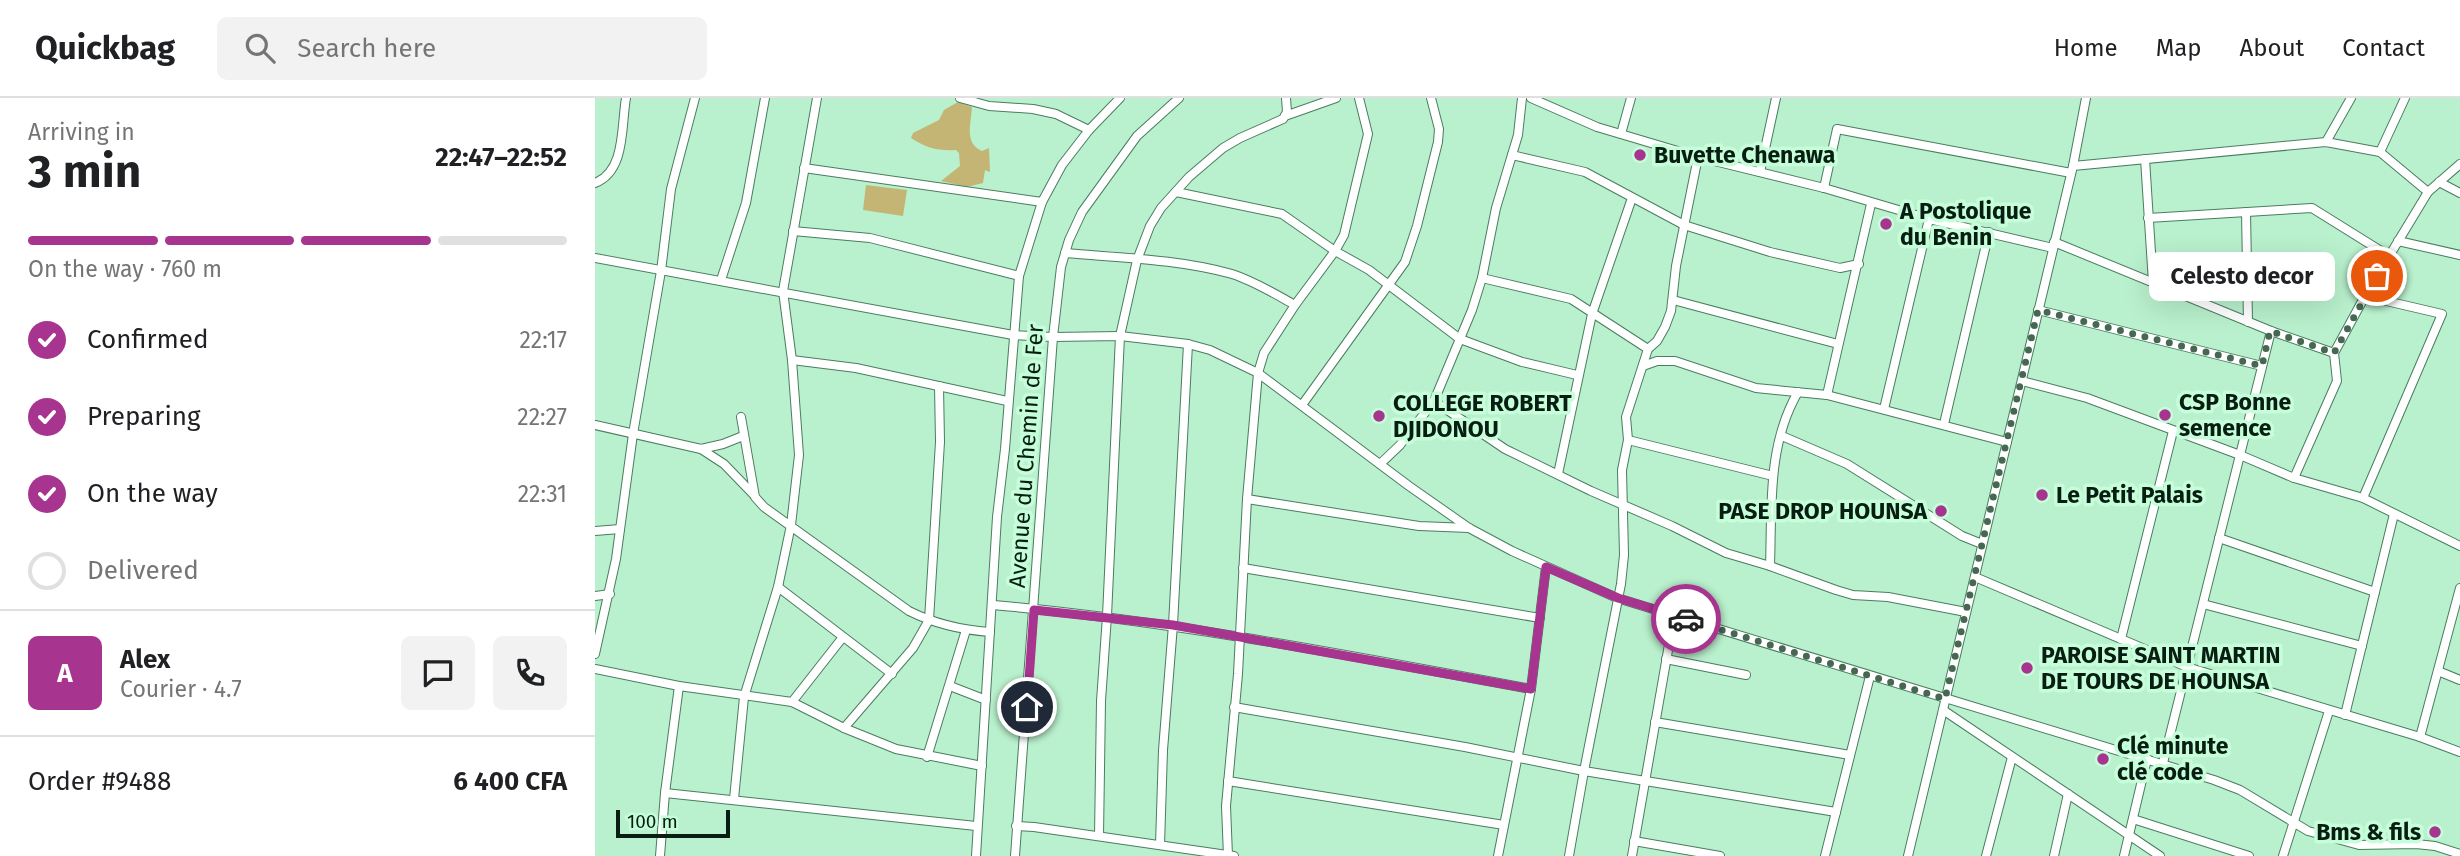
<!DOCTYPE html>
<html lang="en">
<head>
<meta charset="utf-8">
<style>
	body { margin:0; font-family:"Fira Sans",sans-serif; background:#f2f2f2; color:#202124; height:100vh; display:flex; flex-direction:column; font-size:26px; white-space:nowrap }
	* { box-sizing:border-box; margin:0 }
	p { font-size:23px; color:#757577 }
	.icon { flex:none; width:38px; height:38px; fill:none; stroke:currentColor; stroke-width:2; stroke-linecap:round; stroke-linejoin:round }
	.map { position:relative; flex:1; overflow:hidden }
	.drawer { display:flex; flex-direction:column; background:#fff; width:595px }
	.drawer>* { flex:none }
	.scale { position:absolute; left:21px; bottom:18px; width:114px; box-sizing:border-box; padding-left:7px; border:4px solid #081e12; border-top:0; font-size:19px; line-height:24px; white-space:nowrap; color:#081e12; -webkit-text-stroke:5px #c6feda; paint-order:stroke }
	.pin { position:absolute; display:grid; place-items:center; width:60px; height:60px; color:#fff; margin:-30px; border:4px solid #fff; border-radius:50%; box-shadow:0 2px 7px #0007 }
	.courier { position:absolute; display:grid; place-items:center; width:70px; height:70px; margin:-35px; border:5px solid #a73590; border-radius:50%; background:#fff; color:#222; box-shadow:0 2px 9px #0007 }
	.bubble { position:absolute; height:49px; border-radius:10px; background:#fff; box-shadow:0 7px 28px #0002; font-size:23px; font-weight:700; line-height:49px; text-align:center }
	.head em { font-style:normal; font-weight:700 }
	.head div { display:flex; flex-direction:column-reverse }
	.head { display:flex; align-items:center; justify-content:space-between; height:119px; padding:0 28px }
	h1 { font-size:46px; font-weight:700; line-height:52px }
	.bar { display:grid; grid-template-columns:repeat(4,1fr); gap:10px 7px; align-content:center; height:84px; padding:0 28px }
	.bar i { height:9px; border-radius:5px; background:#e0e0e0 }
	.bar .on { background:#a73590 }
	.bar p { grid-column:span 4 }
	.line { display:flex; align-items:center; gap:18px; padding:0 28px; border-top:2px solid #e0e0e0 }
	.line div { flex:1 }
	.round { display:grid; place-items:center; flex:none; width:74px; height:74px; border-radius:10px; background:#f2f2f2 }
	ol { padding:0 28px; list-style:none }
	li { display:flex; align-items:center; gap:21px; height:77px }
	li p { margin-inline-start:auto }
	li .icon { padding:7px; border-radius:50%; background:#a73590; color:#fff; stroke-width:4 }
	li:last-child { color:#757577 }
	li i { width:38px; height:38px; border:4px solid #e0e0e0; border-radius:50% }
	header { display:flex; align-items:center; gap:42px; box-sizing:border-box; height:98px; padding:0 35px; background:#fff; border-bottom:2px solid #e0e0e0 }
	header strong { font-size:33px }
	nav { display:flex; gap:38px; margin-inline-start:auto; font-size:24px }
	.search { width:490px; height:63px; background:#f2f2f2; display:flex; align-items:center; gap:18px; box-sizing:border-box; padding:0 24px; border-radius:10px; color:#757577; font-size:26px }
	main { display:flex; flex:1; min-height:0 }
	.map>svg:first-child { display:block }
</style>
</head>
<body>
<header>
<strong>Quickbag</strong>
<div class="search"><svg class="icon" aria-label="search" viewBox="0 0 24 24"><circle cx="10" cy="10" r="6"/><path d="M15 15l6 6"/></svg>Search here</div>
<nav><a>Home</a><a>Map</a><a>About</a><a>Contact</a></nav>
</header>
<main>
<section class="drawer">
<div class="head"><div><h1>3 min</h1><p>Arriving in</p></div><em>22:47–22:52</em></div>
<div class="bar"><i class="on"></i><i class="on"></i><i class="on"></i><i></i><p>On the way · 760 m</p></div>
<ol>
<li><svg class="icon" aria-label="check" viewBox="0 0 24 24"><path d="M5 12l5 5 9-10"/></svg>Confirmed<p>22:17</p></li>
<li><svg class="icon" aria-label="check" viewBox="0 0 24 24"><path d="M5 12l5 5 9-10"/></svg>Preparing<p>22:27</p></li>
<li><svg class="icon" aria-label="check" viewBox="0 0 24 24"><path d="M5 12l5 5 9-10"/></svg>On the way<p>22:31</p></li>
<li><i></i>Delivered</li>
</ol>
<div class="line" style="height:126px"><b class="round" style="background:#a73590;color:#fff">A</b><div><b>Alex</b><p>Courier · 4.7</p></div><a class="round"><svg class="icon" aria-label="chat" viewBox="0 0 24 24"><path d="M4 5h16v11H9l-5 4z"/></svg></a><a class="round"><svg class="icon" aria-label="phone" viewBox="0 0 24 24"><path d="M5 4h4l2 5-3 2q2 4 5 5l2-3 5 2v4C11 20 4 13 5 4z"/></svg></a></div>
<div class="line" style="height:91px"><div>Order #9488</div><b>6 400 CFA</b></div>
</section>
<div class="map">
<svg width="1865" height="758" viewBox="0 0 1865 758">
	<rect width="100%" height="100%" fill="#b9f0cd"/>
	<g fill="#c4b575">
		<path d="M 363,4 L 377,9 C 376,26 369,45 387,53 L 394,50 L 395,74 L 390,72 L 388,85 L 372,89 L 346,83 L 365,68 L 364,55 L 361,52 C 343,53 331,50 316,40 L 318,35 L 344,22 L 349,12 Z"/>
		<path d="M 271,87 L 312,92 L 308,118 L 268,112 Z"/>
	</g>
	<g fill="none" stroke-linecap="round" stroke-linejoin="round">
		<g stroke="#4a7d5f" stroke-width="10">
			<g id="minor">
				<path d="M 365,0 L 394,8 L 438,11 L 461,16 L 494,32"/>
				<path d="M 936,0 L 1002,29 L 1103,59 L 1229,90 L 1334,121 L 1458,150"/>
				<path d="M 690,18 L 741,0"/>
				<path d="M 1026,36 L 1036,0"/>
				<path d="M 1731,44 L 1756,0"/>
				<path d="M 1785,54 L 1810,0"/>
				<path d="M 917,57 L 990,74 L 1089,127 L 1175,154 L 1245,170 L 1264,166"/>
				<path d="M 1550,61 L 1558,185"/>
				<path d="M 1478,68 L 1731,44 L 1785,54 L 1833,94"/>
				<path d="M 209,70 L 447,104"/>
				<path d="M 1165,74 L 1181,0"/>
				<path d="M 1844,84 L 1865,95"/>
				<path d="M 0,85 C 31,73 26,28 31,0"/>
				<path d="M 1229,90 L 1242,31 L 1476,75"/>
				<path d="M 581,94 L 687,116 L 740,153 L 774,172 L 865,241 L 927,264 L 982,277"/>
				<path d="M 1651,114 L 1653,224"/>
				<path d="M 1553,120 L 1717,110 L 1794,158"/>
				<path d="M 198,133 L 275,140 L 424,178"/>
				<path d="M 1803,143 L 1865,157"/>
				<path d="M 1459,144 L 1676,233 L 1739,255"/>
				<path d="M 470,155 C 526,160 583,161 637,176 C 659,183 680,196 700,207"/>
				<path d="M 0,160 L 418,237 L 458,239 L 525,238 L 593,246 L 615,252 L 663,275 L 814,388 L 874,430 L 917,453 L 1022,500 L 1619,682 L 1645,692 L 1713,733 L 1764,747 L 1821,746 L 1840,748 L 1865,756"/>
				<path d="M 887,180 L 976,201 L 1053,251"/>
				<path d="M 126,182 L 151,105 L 170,0"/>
				<path d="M 1078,202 L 1243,246"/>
				<path d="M 1443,212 L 1667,268"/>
				<path d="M 197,262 L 261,270 L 412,303"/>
				<path d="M 1048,268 L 1062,263 L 1080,263 L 1161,290 L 1232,297 L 1412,344"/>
				<path d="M 1427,283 L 1492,300 L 1645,357 L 1699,380 L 1768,400 L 1865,448"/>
				<path d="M 1232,297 L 1276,106"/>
				<path d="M 839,303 L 910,351 L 996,393 L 1077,428 L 1131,455 L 1175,468 L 1241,492 L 1258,497 L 1293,499 L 1371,514"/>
				<path d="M 707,307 L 810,164 L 822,128 L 843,44 L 844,31 L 836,0"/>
				<path d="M 1289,311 L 1334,121"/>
				<path d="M 146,319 L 160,399 L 169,409 L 314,513 C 340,526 367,532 395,534"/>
				<path d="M 1349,326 L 1394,134"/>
				<path d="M 0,327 L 106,351 L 128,346 L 148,338"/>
				<path d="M 1187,338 L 1252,366 L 1367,438 L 1387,446"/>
				<path d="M 1033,342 L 1178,378"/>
				<path d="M 106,351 L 129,366 L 159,397"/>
				<path d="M 785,366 L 805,347 L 839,303 L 877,212 L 887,180 L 901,110 L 923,37 L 927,0"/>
				<path d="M 963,376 L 997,216 L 1037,100"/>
				<path d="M 1699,380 L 1742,283 L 1739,255 L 1770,198 L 1833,94 L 1865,66"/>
				<path d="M 1768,400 L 1847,216 L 1770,198"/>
				<path d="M 652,401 L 824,428 L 874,430"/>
				<path d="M 0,433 L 25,431"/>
				<path d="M 1624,440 L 1780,494"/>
				<path d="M 1175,468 C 1177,410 1172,347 1203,294"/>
				<path d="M 648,470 L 945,520"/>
				<path d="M 1380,479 L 1592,569 L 1825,639 L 1865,654"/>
				<path d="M 183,489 L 297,576"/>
				<path d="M 0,498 L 15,496"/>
				<path d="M 1608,506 L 1767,548"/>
				<path d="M 398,507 C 579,523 757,558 936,591"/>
				<path d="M 1526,541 L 1578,333"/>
				<path d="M 0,556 L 21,461 L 38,336 L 66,173 L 76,91 L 100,0"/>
				<path d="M 1071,561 L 1151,577"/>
				<path d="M 0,571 L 84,588 L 197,604 L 249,630 L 301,651 L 387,668"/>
				<path d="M 1843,573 L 1865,582"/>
				<path d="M 355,588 L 391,602"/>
				<path d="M 197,604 L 248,539"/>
				<path d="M 639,609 L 870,649 L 989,673 L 1241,714"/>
				<path d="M 1348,612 L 1565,758"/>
				<path d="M 1750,617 L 1799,416"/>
				<path d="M 1060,624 L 1255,657"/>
				<path d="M 249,630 L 318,550 L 334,522 L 345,344 L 344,288"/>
				<path d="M 1825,639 L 1865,490"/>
				<path d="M 332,659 L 371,532"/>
				<path d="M 1568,665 L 1676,233"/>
				<path d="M 633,683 L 909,727"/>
				<path d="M 70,695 L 381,728"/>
				<path d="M 139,701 L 149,599 L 183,489 L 196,427 L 204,357 L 197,262 L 188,193 L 222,0"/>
				<path d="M 1538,721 L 1654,758"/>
				<path d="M 421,728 L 439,729 L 639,758"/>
				<path d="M 504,738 L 506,603 L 512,518 L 525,238 L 542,162 L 555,128 L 566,110 L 594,79 L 628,50 L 645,40 L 688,21 L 692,14 L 691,0"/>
				<path d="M 1039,743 L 1125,758"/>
				<path d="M 565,747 L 568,652 L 578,527 L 593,246"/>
				<path d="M 65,758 L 70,695 L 84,588"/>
				<path d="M 381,758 L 402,419 L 410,351 L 424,178 L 447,104 L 467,67 L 494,32 L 525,0"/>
				<path d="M 420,758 L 458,239 L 466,169 L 474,142 L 487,114 L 542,38 L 584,0"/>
				<path d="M 633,758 L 631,708 L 643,576 L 652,401 L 663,275 L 669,255 L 700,207 L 740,153 L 749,137 L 773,36 L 764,0"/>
				<path d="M 903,758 L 936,591 L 951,469"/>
				<path d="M 974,758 L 989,673 L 1026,486 L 1029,457 L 1027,372 L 1033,342 L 1031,319 L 1053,251 L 1062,243 L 1070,229 L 1076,213 L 1081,168 L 1103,59"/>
				<path d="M 1037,758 L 1079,518"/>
				<path d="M 1230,758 L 1275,578"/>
				<path d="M 1313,758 L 1478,68 L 1491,0"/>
				<path d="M 1391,758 L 1417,659"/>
				<path d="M 1459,758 L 1473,696"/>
				<path d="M 1529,758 L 1552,661"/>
				<path d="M 1688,758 L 1734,613"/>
			</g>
		</g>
		<use href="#minor" stroke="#fff" stroke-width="8"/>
	</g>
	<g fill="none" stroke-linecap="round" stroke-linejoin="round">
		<path stroke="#466853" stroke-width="7" stroke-dasharray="0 12.6" d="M 1091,521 L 1350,601 L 1443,212 L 1667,268 L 1675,233 L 1739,255 L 1782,178"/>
		<path stroke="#a73590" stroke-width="9" d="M 432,609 L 439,512 L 578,527 L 936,591 L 951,469 L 1023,500 L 1091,521"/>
	</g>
	<g fill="#a73590" stroke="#c6feda" stroke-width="2.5">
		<circle cx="1045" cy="57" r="7"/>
		<circle cx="1291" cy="126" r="7"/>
		<circle cx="1570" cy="317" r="7"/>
		<circle cx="784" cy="318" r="7"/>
		<circle cx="1447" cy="397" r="7"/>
		<circle cx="1346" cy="413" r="7"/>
		<circle cx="1432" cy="570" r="7"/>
		<circle cx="1508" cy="661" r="7"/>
		<circle cx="1840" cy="734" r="7"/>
	</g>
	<g text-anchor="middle" stroke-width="7" stroke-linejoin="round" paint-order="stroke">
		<g font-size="23" font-weight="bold" fill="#081e12" stroke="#c6feda" text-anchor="start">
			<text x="1059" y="65">Buvette Chenawa</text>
			<text x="1305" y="121">A Postolique<tspan x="1305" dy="26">du Benin</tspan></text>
			<text x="1584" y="312">CSP Bonne<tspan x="1584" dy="26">semence</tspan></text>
			<text x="798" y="313">COLLEGE ROBERT<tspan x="798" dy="26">DJIDONOU</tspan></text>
			<text x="1461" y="405">Le Petit Palais</text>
			<text x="1332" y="421" text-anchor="end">PASE DROP HOUNSA</text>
			<text x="1446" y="565">PAROISE SAINT MARTIN<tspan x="1446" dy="26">DE TOURS DE HOUNSA</tspan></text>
			<text x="1522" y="656">Clé minute<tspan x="1522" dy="26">clé code</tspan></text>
			<text x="1826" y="742" text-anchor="end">Bms &amp; fils</text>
		</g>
		<g font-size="23" fill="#081e12" stroke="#c6feda">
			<text transform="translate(431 358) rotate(-86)" y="8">Avenue du Chemin de Fer</text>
		</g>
	</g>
</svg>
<div class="scale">100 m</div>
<div class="pin" style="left:1782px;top:178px;background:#ea580c"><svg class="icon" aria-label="bag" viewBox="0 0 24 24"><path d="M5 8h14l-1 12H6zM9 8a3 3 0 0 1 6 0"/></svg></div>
<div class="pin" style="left:432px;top:609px;background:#1f2937"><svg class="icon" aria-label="home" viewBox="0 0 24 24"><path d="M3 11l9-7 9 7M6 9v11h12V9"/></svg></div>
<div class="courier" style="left:1091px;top:521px"><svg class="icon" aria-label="car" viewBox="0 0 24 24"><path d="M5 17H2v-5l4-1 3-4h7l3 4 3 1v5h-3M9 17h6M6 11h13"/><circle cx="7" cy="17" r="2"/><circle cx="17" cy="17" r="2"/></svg></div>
<div class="bubble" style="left:1554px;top:154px;width:186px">Celesto decor</div>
</div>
</main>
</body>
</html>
